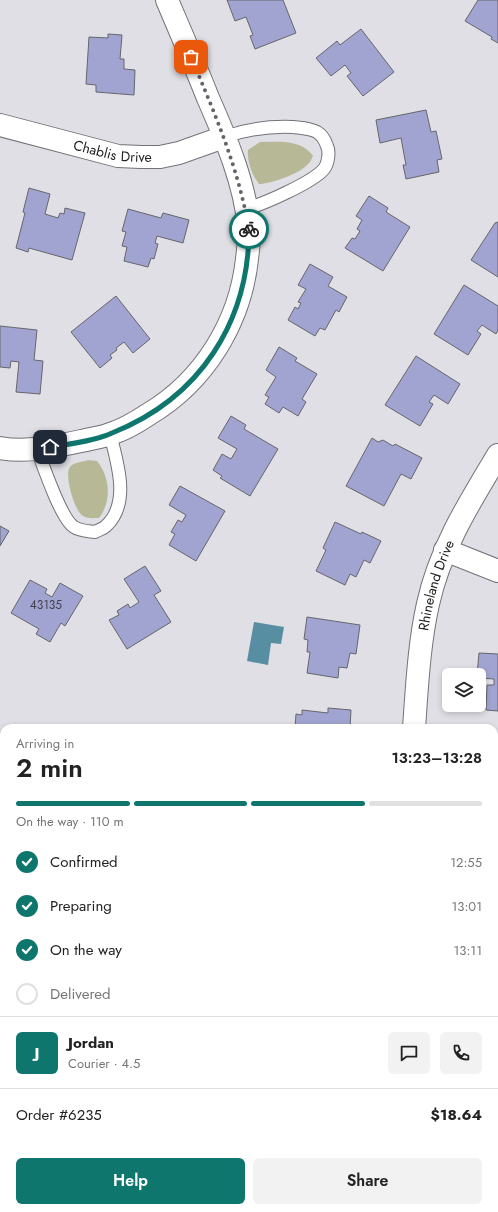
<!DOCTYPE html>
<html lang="en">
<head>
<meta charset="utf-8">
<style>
	body { margin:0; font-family:Jost,sans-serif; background:#f2f2f2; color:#222; height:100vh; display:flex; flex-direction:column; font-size:15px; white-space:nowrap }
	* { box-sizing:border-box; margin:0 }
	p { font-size:13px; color:#767676 }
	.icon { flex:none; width:22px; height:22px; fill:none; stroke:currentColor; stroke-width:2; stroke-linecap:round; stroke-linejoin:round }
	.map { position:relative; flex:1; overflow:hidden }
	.side { position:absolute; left:0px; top:724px; width:498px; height:488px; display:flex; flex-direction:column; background:#fff; border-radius:12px 12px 0 0; box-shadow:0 2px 6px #0003 }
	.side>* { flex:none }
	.tools { position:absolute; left:442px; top:668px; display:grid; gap:8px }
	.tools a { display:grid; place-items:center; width:44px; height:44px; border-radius:6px; background:#fff; box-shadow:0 2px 6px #0003; font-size:20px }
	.pin { position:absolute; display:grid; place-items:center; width:34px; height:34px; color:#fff; margin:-17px; border-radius:8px; box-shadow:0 2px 6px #0006 }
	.courier { position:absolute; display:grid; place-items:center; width:40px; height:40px; margin:-20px; border:3px solid #0f766e; border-radius:50%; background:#fff; color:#222; box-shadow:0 1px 5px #0007 }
	.head em { font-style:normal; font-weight:600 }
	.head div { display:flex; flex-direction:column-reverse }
	.head { display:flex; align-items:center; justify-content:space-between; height:68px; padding:0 16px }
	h1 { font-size:26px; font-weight:600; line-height:30px }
	.bar { display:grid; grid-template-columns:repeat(4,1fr); gap:6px 4px; align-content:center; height:48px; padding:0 16px }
	.bar i { height:5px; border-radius:3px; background:#e0e0e0 }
	.bar .current { background:#0f766e }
	.bar p { grid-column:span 4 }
	.line { display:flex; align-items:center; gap:10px; padding:0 16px; border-top:1px solid #e0e0e0 }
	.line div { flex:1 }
	.round { display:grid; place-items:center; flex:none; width:42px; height:42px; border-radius:6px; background:#f2f2f2 }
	ol { padding:0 16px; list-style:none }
	li { display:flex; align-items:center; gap:12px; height:44px }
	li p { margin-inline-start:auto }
	li .icon { padding:4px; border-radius:50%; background:#0f766e; color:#fff; stroke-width:4 }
	li:last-child { color:#767676 }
	li i { width:22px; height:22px; border:2px solid #e0e0e0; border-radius:50% }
	.cta { display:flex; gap:8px; margin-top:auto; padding:8px 16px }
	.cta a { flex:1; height:46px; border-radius:6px; background:#0f766e; color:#fff; font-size:16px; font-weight:600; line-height:46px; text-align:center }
	.cta a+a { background:#f2f2f2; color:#222 }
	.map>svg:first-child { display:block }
</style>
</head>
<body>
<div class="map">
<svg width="498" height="1212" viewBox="0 0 498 1212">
	<rect width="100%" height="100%" fill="#e0dfe5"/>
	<g fill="#b6b896">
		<path d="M 260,142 C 279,142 301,139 313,156 C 311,160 310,163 306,166 C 298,174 270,184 259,184 C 252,175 247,161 248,150 Z"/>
		<path d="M 88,460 L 97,461 C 110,477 112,501 99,518 C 94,518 88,519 83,516 C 74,511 64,474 70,467 C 74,462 83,462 88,460 Z"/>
	</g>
	<path fill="#588ea2" d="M 254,622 L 284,627 L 281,644 L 271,643 L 268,665 L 247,661 Z"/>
	<g fill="#a1a4d1" stroke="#65666b">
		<path d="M 227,0 L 283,0 L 296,33 L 255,49 L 250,36 L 253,35 L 246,17 L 235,21 Z"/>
		<path d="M 478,0 L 498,0 L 498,43 L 491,39 L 492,37 L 465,21 Z"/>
		<path d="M 361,29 L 394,72 L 363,96 L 347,76 L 351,73 L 345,65 L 331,76 L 316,58 L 337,41 L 340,45 Z"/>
		<path d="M 108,34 L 122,35 L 120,59 L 124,59 L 124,69 L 135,70 L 134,95 L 96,92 L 96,85 L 86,84 L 89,37 L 108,38 Z"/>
		<path d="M 426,110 L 431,132 L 436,131 L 442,159 L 437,160 L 439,172 L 406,179 L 403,165 L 406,165 L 401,138 L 380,143 L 376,120 Z"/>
		<path d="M 29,188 L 50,194 L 45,214 L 58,218 L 60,213 L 64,214 L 65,208 L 85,213 L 72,260 L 29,248 L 28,252 L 16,248 L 25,213 L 23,212 Z"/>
		<path d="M 369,196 L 388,208 L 386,212 L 410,227 L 383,271 L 345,248 L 352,238 L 355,239 L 360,231 L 357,229 L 362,220 L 356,216 Z"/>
		<path d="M 128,209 L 161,218 L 163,213 L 189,220 L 183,243 L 157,236 L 155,243 L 158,244 L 154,259 L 151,258 L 148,267 L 124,261 L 127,247 L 122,246 L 126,232 L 122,231 Z"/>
		<path d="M 498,222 L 498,277 L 471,260 L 495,223 Z"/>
		<path d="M 310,264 L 333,277 L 328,286 L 347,297 L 339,312 L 336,310 L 325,330 L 320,328 L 315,336 L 288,320 L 295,307 L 298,309 L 301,303 L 298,302 L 306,289 L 298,285 Z"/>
		<path d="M 464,285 L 498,306 L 498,330 L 496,334 L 482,325 L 477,331 L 481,334 L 468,355 L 434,334 Z"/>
		<path d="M 116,296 L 150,339 L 133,353 L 124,342 L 116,348 L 117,350 L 110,355 L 112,358 L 100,368 L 71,332 Z"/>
		<path d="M 0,326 L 37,330 L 34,360 L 43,361 L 40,394 L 16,392 L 19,362 L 11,361 L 10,368 L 0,367 Z"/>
		<path d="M 279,347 L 297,358 L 295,361 L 317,374 L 302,399 L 306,402 L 298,416 L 283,407 L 279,413 L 265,404 L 269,397 L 265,395 L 276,377 L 266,370 Z"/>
		<path d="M 416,356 L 460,384 L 448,404 L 434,395 L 429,402 L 433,404 L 420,426 L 385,405 Z"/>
		<path d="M 231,416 L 246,425 L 244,429 L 278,449 L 250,496 L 220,478 L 222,476 L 213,470 L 222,454 L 231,459 L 237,449 L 218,438 Z"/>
		<path d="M 372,438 L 378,442 L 383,440 L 393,446 L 395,444 L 422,458 L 411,479 L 401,474 L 384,506 L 346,486 Z"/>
		<path d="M 180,486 L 225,511 L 196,561 L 169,545 L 175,534 L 171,532 L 178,520 L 182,522 L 186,515 L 169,505 Z"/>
		<path d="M 335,522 L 361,534 L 362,532 L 381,541 L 370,563 L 364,560 L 356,577 L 350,574 L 345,585 L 316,571 L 326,550 L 323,548 Z"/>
		<path d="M 0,526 L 9,531 L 0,546 Z"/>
		<path d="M 145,566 L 161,591 L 154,595 L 171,622 L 127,649 L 109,620 L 119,615 L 117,611 L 128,604 L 130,608 L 139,602 L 124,579 Z"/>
		<path d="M 30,580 L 47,589 L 45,593 L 52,597 L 60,583 L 83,596 L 65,626 L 61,623 L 50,642 L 36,634 L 39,629 L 11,613 Z"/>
		<path d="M 307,617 L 360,625 L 356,654 L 350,653 L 347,668 L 339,667 L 338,678 L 307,673 L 310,652 L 307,652 L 308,640 L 304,639 Z"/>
		<path d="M 479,653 L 498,654 L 498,711 L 486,710 L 487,685 L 494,685 L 494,679 L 479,678 L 479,675 L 477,675 Z"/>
		<path d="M 328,708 L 351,710 L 350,728 L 295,728 L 296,714 L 302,715 L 302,710 L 328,713 Z"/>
		<path d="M 494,749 L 498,749 L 498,806 L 494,805 Z"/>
		<path d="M 0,762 L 4,763 L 4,791 L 0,790 Z"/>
		<path d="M 0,790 L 4,791 L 4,823 L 0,822 Z"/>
		<path d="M 0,822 L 4,823 L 2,836 L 0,836 Z"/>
		<path d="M 494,833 L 498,834 L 498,888 L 494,888 Z"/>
		<path d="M 494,912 L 498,912 L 498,970 L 494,969 Z"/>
		<path d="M 498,1115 L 498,1133 L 494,1131 L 494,1122 Z"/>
		<path d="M 344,1208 L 384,1208 L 381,1212 L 347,1212 L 343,1210 Z"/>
	</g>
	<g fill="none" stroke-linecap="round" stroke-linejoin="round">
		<g stroke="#737278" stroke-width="14">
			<g id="lane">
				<path d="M 224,137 C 247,129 269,126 293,127 C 301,128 309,128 317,132 C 322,135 325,140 327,146 C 330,152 328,164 324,169 C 312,183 263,204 246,209"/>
				<path d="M 37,449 C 43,465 61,519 74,527 C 80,531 88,531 95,532 C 98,530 103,529 106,526 C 131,503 117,462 110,434"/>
			</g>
		</g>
		<g stroke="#737278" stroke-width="24">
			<g id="street">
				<path id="s1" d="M 0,125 L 118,156 L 141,157 L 160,157 L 179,153 L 224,137"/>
				<path d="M 0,448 C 29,453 58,446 86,440 C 94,438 103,437 110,434 C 124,430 137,422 149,414 C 204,381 240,323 247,259 C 248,249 250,238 249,228 C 245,183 226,139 208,98 C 195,65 181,33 167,0"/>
				<path d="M 445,550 L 498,571"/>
				<path id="s2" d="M 414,728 C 417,687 419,644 428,604 C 440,549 469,503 498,455"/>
				<path d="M 494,1035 L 498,1036"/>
				<path d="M 224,1212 L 226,1208"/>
				<path d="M 271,1212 L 273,1208"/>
			</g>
		</g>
		<g stroke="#737278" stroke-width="24">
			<g id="secondary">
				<path d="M 0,1102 L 4,1104"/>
				<path d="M 0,1157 L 4,1159"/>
				<path d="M 92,1208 L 99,1212"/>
				<path d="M 189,1208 L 197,1212"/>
			</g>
		</g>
		<use href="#lane" stroke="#fff" stroke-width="12"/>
		<use href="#street" stroke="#fff" stroke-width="22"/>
		<use href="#secondary" stroke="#fff" stroke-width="22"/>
	</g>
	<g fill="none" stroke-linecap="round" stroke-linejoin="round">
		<path stroke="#646468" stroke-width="4" stroke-dasharray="0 7.2" d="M 191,57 C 215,114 238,167 249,229"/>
		<path stroke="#0f766e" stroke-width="5" d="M 50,447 C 69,444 95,441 112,433 C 200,398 249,322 249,229"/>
	</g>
	<g text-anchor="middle" stroke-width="3.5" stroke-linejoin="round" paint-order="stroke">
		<g font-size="12" fill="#42424f">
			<text x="46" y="609">43135</text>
		</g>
		<g font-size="14" fill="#222224" stroke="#e0dfe5">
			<text dy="5" stroke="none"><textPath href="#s1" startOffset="116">Chablis Drive</textPath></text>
			<text dy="5" stroke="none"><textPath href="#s2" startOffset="145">Rhineland Drive</textPath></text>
		</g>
	</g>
</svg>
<div class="tools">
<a><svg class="icon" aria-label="layers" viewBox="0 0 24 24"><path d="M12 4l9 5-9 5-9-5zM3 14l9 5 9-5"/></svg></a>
</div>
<div class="pin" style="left:191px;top:57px;background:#ea580c"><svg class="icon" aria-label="bag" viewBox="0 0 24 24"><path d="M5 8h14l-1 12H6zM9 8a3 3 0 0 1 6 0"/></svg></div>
<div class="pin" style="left:50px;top:447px;background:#1f2937"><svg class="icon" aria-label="home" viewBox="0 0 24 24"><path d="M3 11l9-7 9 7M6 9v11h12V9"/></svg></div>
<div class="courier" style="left:249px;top:229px"><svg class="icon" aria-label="bike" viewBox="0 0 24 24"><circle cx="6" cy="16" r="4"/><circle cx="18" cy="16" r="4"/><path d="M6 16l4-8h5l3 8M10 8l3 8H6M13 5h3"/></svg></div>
<section class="side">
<div class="head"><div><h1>2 min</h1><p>Arriving in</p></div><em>13:23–13:28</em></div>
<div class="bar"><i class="current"></i><i class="current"></i><i class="current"></i><i></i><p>On the way · 110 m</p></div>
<ol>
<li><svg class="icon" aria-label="check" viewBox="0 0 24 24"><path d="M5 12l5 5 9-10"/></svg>Confirmed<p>12:55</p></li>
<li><svg class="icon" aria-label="check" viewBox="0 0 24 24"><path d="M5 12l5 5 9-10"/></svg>Preparing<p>13:01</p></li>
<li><svg class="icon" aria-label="check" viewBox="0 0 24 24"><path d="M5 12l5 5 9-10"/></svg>On the way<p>13:11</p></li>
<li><i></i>Delivered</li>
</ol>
<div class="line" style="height:72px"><b class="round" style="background:#0f766e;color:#fff">J</b><div><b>Jordan</b><p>Courier · 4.5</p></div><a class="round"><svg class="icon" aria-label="chat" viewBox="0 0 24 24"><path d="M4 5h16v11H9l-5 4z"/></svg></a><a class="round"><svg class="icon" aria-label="phone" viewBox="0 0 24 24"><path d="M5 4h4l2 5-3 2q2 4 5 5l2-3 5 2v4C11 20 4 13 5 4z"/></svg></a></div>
<div class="line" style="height:52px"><div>Order #6235</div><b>$18.64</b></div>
<div class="cta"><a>Help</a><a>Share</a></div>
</section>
</div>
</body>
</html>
